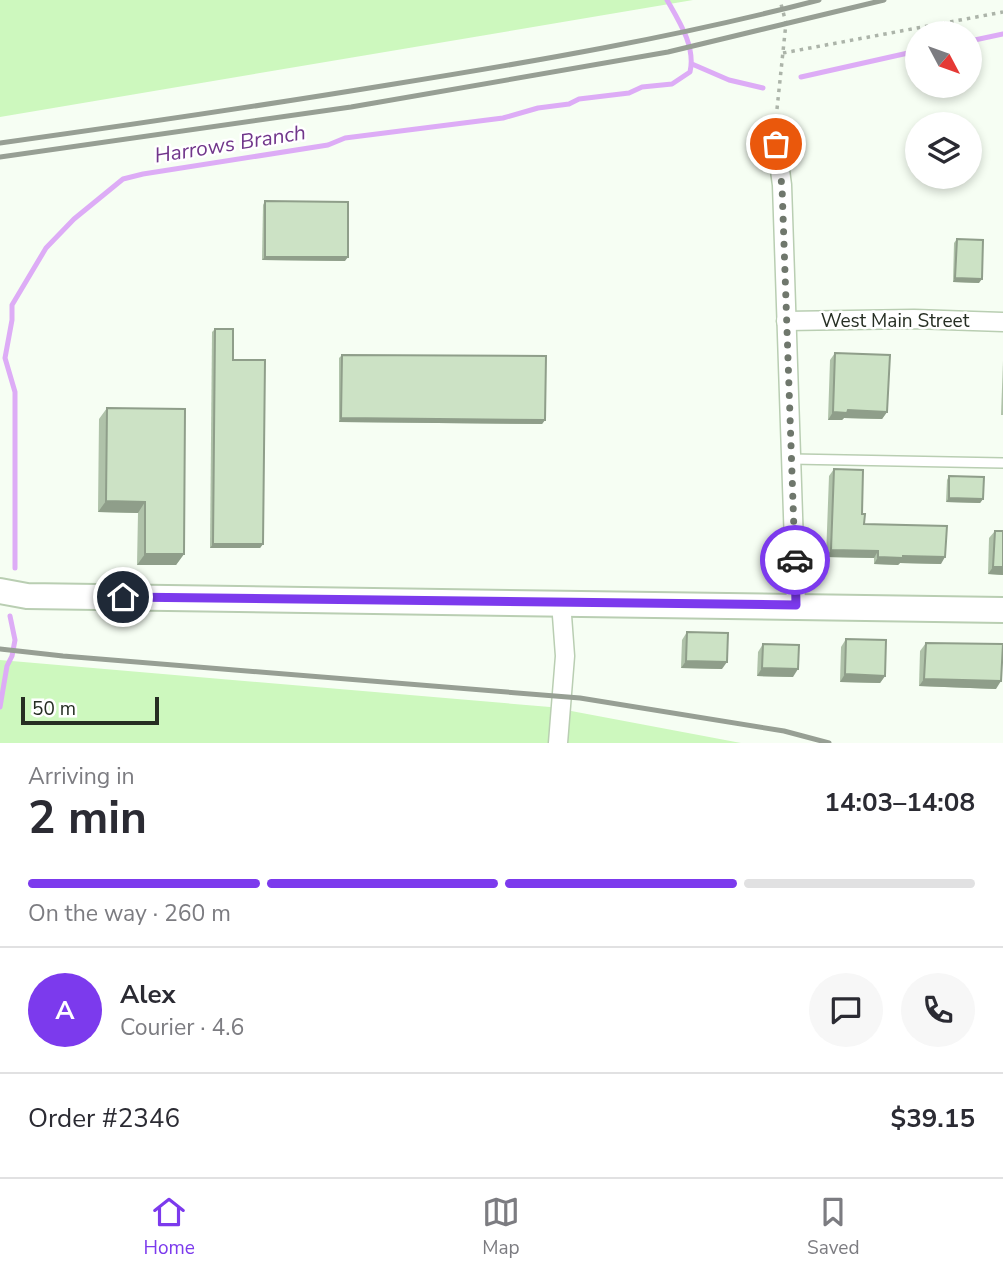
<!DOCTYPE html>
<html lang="en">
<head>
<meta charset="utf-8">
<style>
	body { margin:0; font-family:"Nunito Sans",sans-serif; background:#f7f7f7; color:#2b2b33; height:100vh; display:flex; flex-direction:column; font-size:26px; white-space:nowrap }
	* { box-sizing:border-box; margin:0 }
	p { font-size:23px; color:#7c7c81 }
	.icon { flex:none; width:38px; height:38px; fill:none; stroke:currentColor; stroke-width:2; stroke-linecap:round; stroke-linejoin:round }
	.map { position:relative; height:743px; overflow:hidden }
	.side { display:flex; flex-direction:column; background:#fff; flex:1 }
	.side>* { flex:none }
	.needle { width:46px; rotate:131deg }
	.buttons { position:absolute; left:905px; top:21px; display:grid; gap:14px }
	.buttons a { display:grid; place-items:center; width:77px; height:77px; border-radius:50%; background:#fff; box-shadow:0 4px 10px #0003; font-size:35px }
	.scale { position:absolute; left:21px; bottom:18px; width:138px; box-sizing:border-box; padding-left:7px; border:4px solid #262e23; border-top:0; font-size:19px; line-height:24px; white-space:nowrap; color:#262e23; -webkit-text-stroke:5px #fff; paint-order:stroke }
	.pin { position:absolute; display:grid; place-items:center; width:60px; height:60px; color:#fff; margin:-30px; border:4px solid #fff; border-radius:50%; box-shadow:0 2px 7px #0007 }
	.courier { position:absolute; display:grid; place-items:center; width:70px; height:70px; margin:-35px; border:5px solid #7c3aed; border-radius:50%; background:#fff; color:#222; box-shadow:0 2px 9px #0007 }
	.headline em { font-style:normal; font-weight:700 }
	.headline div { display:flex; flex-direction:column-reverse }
	.headline { display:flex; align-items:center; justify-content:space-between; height:119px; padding:0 28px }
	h1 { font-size:46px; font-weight:700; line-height:52px }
	.bar { display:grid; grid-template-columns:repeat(4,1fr); gap:10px 7px; align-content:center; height:84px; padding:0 28px }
	.bar i { height:9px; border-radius:5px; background:#e1e1e2 }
	.bar .selected { background:#7c3aed }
	.bar p { grid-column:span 4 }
	.line { display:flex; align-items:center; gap:18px; padding:0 28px; border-top:2px solid #e1e1e2 }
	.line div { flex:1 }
	.round { display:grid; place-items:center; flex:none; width:74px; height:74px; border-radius:37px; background:#f7f7f7 }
	.tabs { display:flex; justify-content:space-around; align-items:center; height:98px; border-top:2px solid #e1e1e2; background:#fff; font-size:19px; color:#7c7c81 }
	.tabs a { display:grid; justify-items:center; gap:4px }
	.tabs .selected { color:#7c3aed }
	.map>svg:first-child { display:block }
</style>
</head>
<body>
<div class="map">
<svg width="1003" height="743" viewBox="0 0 1003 743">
	<rect width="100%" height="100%" fill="#f6fef3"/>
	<g fill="#cdf8be">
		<path d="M 0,0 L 693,0 L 0,117 Z"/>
		<path d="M 0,660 L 550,707 L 741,743 L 0,743 Z"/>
	</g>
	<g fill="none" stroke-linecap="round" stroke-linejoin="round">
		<g stroke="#ddacf6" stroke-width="5">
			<path d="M 970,41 L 1003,34"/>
			<path d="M 692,64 L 729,80 L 763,88"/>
			<path d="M 801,77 L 917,51"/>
			<path d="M 15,568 L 15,392 L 5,358 L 12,320 L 12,305 L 46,248 L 74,219 L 123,179 L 143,174 L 328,145 L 345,138 L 503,118 L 538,108 L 569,104 L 579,99 L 629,93 L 642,87 L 672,84 L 690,72 C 696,47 679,21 667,0"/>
			<path d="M 0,707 L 7,666 L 12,656 L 15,640 L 10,616"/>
		</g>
		<g stroke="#b9ceb2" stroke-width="12">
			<path id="service" d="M 792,459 L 1003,463"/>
		</g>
		<g stroke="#b9ceb2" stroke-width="21">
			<g id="minor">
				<path d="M 774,126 L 782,185 L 796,605"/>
				<path d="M 786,321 L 914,319 L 1003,322"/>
				<path d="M 558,743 L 565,656 L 561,602"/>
			</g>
		</g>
		<g stroke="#b9ceb2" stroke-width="28">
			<path id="secondary" d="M 0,591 L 27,596 L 1003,610"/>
		</g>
		<g stroke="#acb4a9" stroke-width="3.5" stroke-dasharray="3.5 5" stroke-linecap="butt">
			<path d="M 783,53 L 1003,12"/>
			<path d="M 777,109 L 786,23 L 780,0"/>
		</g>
		<use href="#service" stroke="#fff" stroke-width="9"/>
		<use href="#minor" stroke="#fff" stroke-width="18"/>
		<use href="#secondary" stroke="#fff" stroke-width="24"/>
		<g stroke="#979f94" stroke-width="5">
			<path d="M 0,143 C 130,125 259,106 388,85 C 532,62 677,37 819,0"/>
			<path d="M 0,157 L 351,107 L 668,52 L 884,0"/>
			<path d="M 0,649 L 63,656 L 580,698 L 784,731 L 829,743"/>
		</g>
	</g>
	<g fill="#afc2a9">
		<path d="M 265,201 L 345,261 L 262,260 L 263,205 Z"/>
		<path d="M 957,239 L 979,283 L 953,282 L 954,243 Z"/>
		<path d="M 215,329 L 233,360 L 263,544 L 260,548 L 210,548 L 212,332 Z"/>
		<path d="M 835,353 L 887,412 L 882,419 L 844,418 L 842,420 L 828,420 L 830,360 Z"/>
		<path d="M 342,355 L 545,420 L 542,424 L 339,422 L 339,358 Z"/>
		<path d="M 1003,361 L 1003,415 L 1001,415 Z"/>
		<path d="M 107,408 L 184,554 L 176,565 L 137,565 L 138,513 L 98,512 L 99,419 Z"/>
		<path d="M 834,469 L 862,514 L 864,524 L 941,564 L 900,563 L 898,565 L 874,564 L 874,558 L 826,557 L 829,476 Z"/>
		<path d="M 949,476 L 983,499 L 980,503 L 946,502 L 947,480 Z"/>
		<path d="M 995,531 L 1003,575 L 988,574 L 989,538 Z"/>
		<path d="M 687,632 L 722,669 L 681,668 L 682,640 Z"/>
		<path d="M 846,639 L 885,676 L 880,683 L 840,682 L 841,647 Z"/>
		<path d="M 926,643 L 996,689 L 919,686 L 920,651 Z"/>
		<path d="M 763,644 L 793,677 L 757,676 L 758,652 Z"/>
	</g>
	<g fill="#8f9e8a">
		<path d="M 265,257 L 348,257 L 345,261 L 262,260 Z"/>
		<path d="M 955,278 L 982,279 L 979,283 L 953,282 Z"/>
		<path d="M 848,410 L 887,412 L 882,419 L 844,418 L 842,420 L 828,420 L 833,412 Z"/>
		<path d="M 341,418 L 545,420 L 542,424 L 339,422 Z"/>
		<path d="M 949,498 L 983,499 L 980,503 L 946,502 Z"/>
		<path d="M 106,501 L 145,502 L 138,513 L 98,512 Z"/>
		<path d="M 213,544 L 263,544 L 260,548 L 210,548 Z"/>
		<path d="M 831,550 L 878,551 L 874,558 L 826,557 Z"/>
		<path d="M 145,554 L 184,554 L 176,565 L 137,565 Z"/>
		<path d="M 903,556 L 945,557 L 941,564 L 900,563 L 898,565 L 874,564 L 878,557 Z"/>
		<path d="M 993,567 L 1003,567 L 1003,575 L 988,574 Z"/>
		<path d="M 686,661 L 727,662 L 722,669 L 681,668 Z"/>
		<path d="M 762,668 L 798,669 L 793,677 L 757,676 Z"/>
		<path d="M 845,674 L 885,676 L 880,683 L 840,682 Z"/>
		<path d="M 924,679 L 1001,681 L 996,689 L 919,686 Z"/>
	</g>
	<g fill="#cce2c5" stroke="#8f9e8a" stroke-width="2">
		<path d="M 265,201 L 348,202 L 348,257 L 265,257 Z"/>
		<path d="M 957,239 L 983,240 L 982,279 L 955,278 Z"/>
		<path d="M 215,329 L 233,329 L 233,360 L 265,360 L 263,544 L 213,544 Z"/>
		<path d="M 835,353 L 890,355 L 887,412 L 848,410 L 847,413 L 833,412 Z"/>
		<path d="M 342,355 L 546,356 L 545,420 L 341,418 Z"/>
		<path d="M 107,408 L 185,409 L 184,554 L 145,554 L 145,502 L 106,501 Z"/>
		<path d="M 834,469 L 863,470 L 862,514 L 865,514 L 864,524 L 947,526 L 945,557 L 903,556 L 903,558 L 878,557 L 878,551 L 831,550 Z"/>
		<path d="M 949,476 L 984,477 L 983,499 L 949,498 Z"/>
		<path d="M 995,531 L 1003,531 L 1003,567 L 993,567 Z"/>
		<path d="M 687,632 L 728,633 L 727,662 L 686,661 Z"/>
		<path d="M 846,639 L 886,640 L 885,676 L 845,674 Z"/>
		<path d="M 926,643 L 1003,644 L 1001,681 L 924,679 Z"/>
		<path d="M 763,644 L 799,645 L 798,669 L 762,668 Z"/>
	</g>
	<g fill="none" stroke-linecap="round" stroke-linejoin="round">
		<path stroke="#6f776c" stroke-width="7" stroke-dasharray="0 12.6" d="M 776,144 L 782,186 L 795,560"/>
		<path stroke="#7c3aed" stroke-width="9" d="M 123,597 L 796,605 L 795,560"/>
	</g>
	<g text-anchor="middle" stroke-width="5" stroke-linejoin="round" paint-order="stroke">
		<g font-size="19" fill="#262e23" stroke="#fff">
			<text x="895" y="327">West Main Street</text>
		</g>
		<g font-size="21" font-style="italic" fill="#71368b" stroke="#fff">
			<text transform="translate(230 144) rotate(-9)" y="7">Harrows Branch</text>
		</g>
	</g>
</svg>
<div class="buttons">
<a><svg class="needle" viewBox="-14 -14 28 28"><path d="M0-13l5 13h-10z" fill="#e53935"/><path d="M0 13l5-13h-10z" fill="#7c7c81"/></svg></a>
<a><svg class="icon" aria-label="layers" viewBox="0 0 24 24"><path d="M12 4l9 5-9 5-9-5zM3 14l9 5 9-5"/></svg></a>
</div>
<div class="scale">50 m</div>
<div class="pin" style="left:776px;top:144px;background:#ea580c"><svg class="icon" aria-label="bag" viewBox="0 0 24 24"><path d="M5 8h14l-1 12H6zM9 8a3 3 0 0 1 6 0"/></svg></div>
<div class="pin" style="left:123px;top:597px;background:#1f2937"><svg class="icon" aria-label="home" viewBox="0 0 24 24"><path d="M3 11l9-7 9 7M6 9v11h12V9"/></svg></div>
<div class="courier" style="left:795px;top:560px"><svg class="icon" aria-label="car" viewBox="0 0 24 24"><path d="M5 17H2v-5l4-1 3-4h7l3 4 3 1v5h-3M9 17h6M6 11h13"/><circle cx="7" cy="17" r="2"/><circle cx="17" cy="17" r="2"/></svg></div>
</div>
<section class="side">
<div class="headline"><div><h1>2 min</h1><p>Arriving in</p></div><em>14:03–14:08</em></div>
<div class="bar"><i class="selected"></i><i class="selected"></i><i class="selected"></i><i></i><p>On the way · 260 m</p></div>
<div class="line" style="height:126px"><b class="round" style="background:#7c3aed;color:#fff">A</b><div><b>Alex</b><p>Courier · 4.6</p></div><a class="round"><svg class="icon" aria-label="chat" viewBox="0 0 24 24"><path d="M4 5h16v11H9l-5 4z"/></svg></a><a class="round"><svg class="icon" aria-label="phone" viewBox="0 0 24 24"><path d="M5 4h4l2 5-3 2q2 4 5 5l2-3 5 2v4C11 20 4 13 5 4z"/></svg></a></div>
<div class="line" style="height:91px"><div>Order #2346</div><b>$39.15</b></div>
</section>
<nav class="tabs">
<a class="selected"><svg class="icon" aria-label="home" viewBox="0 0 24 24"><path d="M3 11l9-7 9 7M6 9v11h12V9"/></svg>Home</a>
<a><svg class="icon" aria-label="map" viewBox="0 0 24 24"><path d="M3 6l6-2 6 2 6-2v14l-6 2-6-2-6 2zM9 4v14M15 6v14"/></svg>Map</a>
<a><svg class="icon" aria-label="saved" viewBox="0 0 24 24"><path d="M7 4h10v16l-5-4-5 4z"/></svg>Saved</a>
</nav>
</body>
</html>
